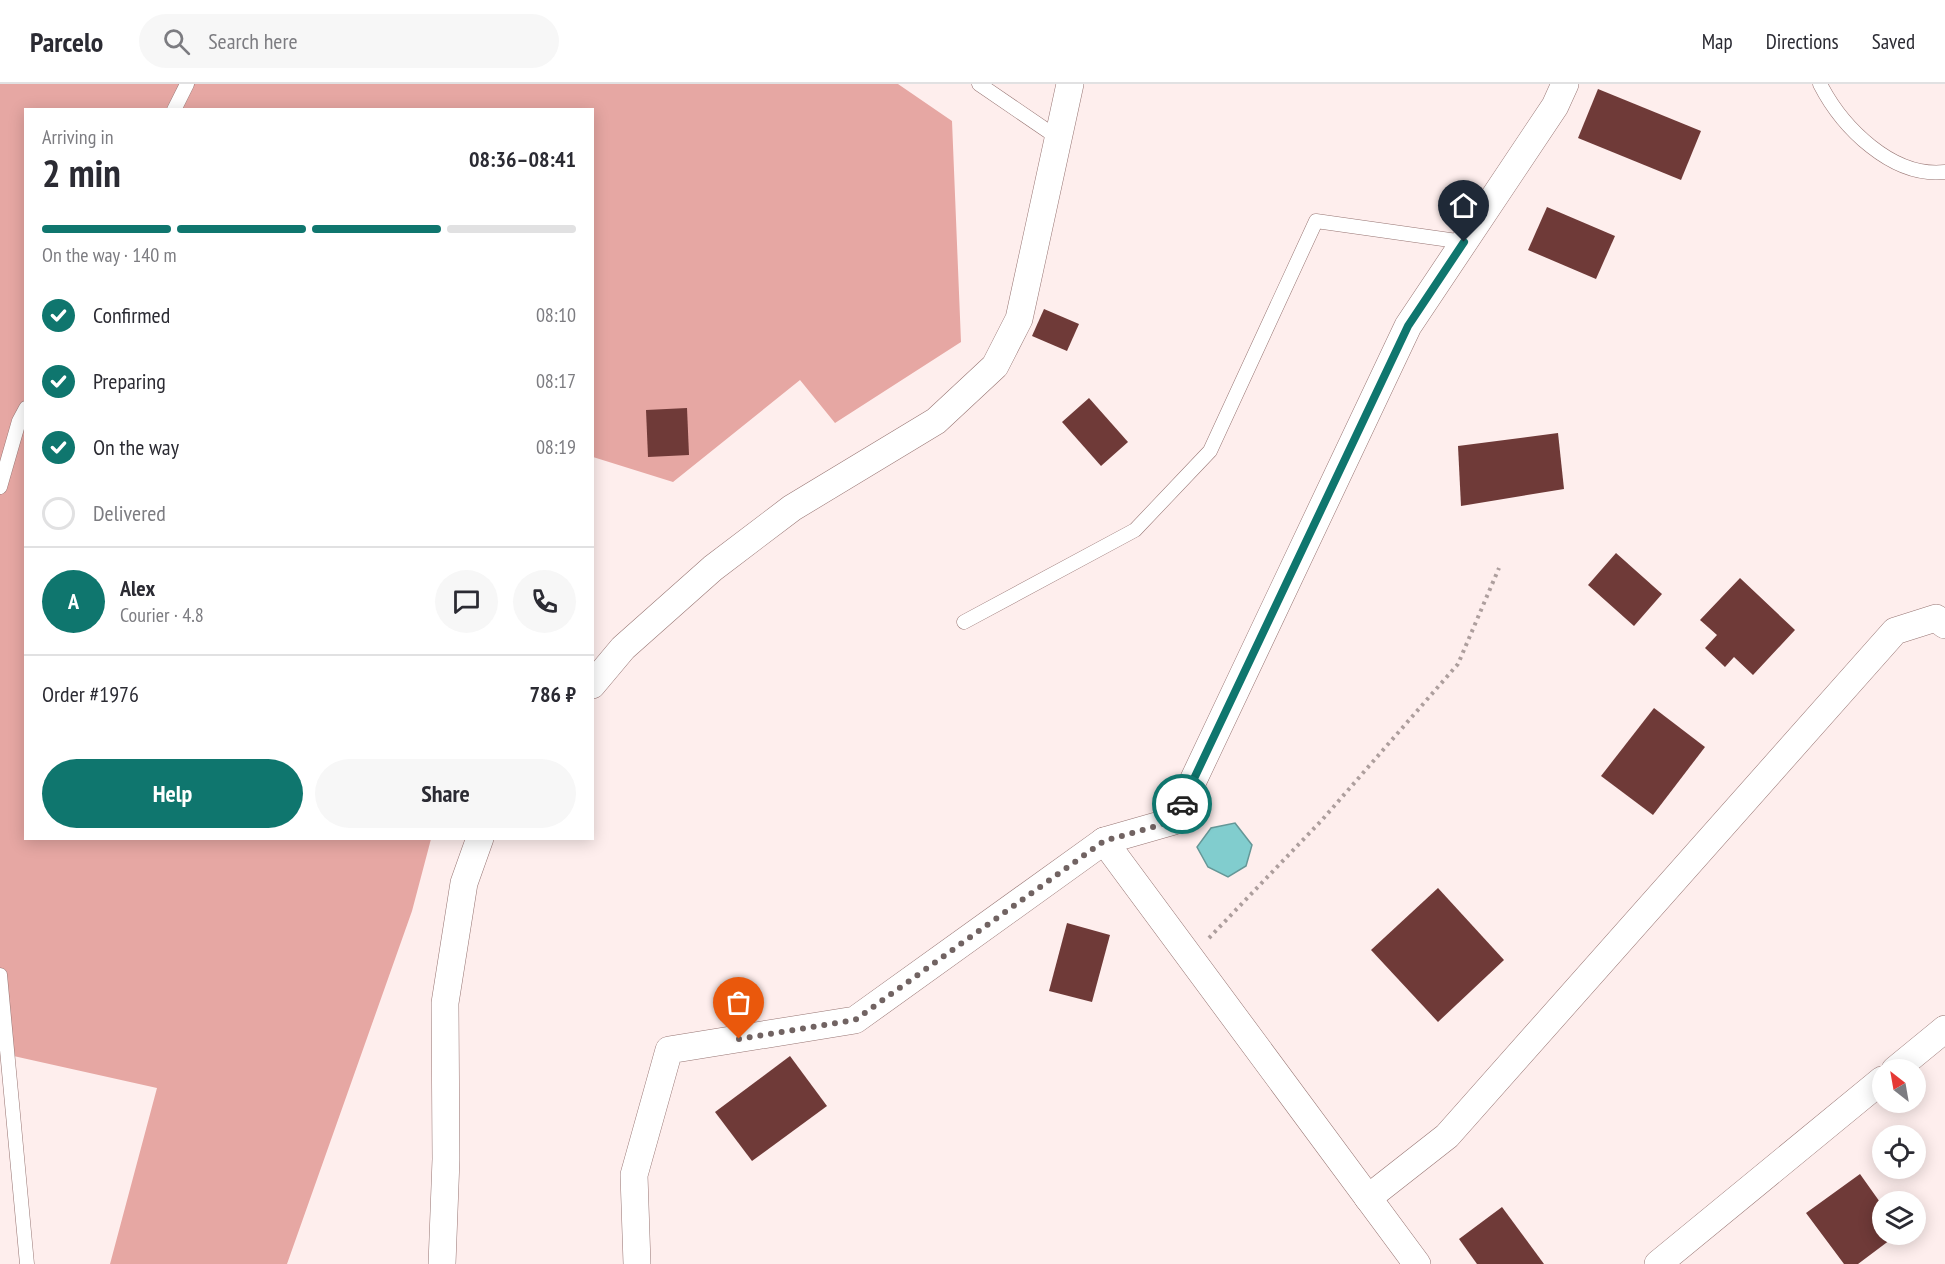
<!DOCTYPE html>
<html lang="en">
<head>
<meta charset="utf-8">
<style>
	body { margin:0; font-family:"PT Sans Narrow",sans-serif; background:#f7f7f7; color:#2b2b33; height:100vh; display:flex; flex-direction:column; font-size:22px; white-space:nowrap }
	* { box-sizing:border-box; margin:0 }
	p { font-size:20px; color:#7c7c81 }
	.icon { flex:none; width:33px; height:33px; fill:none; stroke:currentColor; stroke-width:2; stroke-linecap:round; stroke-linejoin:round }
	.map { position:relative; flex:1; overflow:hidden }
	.side { position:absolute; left:24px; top:24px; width:570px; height:732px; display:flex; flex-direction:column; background:#fff; border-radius:0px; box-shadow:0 3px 15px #0003 }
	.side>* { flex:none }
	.needle { width:39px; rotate:329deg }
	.fabs { position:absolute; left:1872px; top:975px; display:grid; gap:12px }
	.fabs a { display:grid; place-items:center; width:54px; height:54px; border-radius:50%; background:#fff; box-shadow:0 3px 15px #0003; font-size:30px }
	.pin { position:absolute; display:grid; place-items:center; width:51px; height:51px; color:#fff; margin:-62px -26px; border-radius:50% 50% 50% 0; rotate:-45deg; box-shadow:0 0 6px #0007 }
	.pin .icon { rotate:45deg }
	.courier { position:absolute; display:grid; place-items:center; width:60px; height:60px; margin:-30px; border:4px solid #0f766e; border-radius:50%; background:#fff; color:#222; box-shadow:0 2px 8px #0007 }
	.summary em { font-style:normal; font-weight:600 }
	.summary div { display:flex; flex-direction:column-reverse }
	.summary { display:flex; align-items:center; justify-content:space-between; height:102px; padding:0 18px }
	h1 { font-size:39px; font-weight:600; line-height:45px }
	.bar { display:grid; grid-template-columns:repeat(4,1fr); gap:9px 6px; align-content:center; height:72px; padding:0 18px }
	.bar i { height:8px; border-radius:4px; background:#e1e1e2 }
	.bar .current { background:#0f766e }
	.bar p { grid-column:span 4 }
	.line { display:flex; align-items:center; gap:15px; padding:0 18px; border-top:2px solid #e1e1e2 }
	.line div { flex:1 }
	.round { display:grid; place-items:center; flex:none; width:63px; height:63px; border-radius:32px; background:#f7f7f7 }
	ol { padding:0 18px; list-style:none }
	li { display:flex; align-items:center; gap:18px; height:66px }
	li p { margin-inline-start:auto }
	li .icon { padding:6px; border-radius:50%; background:#0f766e; color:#fff; stroke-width:4 }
	li:last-child { color:#7c7c81 }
	li i { width:33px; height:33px; border:3px solid #e1e1e2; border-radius:50% }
	.action { display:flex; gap:12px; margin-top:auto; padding:12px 18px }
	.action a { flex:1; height:69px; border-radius:36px; background:#0f766e; color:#fff; font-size:24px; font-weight:600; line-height:69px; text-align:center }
	.action a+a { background:#f7f7f7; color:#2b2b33 }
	header { display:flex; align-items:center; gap:36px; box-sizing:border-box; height:84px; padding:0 30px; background:#fff; border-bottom:2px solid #e1e1e2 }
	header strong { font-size:28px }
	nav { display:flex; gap:33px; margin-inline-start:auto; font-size:21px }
	.search { width:420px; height:54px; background:#f7f7f7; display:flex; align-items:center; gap:15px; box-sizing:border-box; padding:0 21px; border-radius:33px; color:#7c7c81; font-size:22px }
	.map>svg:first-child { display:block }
</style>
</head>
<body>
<header>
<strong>Parcelo</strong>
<div class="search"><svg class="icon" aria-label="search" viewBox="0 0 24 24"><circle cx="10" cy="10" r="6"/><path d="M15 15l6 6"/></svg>Search here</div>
<nav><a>Map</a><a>Directions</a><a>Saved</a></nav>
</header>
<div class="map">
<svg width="1945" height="1180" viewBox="0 0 1945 1180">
	<rect width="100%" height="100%" fill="#feeeed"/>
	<path fill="#e6a7a3" d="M 0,0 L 898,0 L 952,37 L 961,258 L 835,339 L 800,296 L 673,398 L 593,373 L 592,26 L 26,26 L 26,754 L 431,755 L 412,827 L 287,1180 L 110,1180 L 157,1004 L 0,969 Z"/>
	<path fill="#81cdce" stroke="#659797" stroke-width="1.5" d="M 1235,739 L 1252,761 L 1246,782 L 1228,793 L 1208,783 L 1197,763 L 1211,744 Z"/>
	<g fill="#6f3a38">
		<path d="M 1598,5 L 1701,47 L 1681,96 L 1578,54 Z"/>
		<path d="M 1547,123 L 1615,152 L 1596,195 L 1528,166 Z"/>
		<path d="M 1044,225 L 1079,240 L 1067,267 L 1032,252 Z"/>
		<path d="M 1089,314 L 1128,358 L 1101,382 L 1062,338 Z"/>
		<path d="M 687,324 L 689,371 L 648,373 L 646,326 Z"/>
		<path d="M 1558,349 L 1564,405 L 1461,422 L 1458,362 Z"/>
		<path d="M 1616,469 L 1662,510 L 1634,542 L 1588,501 Z"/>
		<path d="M 1740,494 L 1795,546 L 1753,591 L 1734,573 L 1725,583 L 1705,564 L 1717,551 L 1700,536 Z"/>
		<path d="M 1654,624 L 1705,663 L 1653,731 L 1601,692 Z"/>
		<path d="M 1438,804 L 1504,876 L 1438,938 L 1371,866 Z"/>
		<path d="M 1067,839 L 1110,851 L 1092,918 L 1049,907 Z"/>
		<path d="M 790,972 L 827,1022 L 752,1077 L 715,1028 Z"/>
		<path d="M 1860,1090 L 1882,1121 L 1882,1150 L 1898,1150 L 1858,1180 L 1844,1180 L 1806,1129 Z"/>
		<path d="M 1502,1123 L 1544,1180 L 1477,1180 L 1459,1155 Z"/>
	</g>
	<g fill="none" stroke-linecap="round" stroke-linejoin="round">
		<g stroke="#977573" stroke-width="15">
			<g id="service">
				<path d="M 979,0 L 1058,54"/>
				<path d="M 1820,0 C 1842,43 1892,94 1945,88"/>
				<path d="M 174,26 L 187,0"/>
				<path d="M 0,403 L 19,337 L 26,324"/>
				<path d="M 964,538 L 1135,446 L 1210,367 L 1316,137 L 1464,158"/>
				<path d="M 0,891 L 27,1180"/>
			</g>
		</g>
		<g stroke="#977573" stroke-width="28">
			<g id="minor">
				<path d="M 592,601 L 623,564 L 713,484 L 792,424 L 936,337 L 995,282 L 1019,235 L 1070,0"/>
				<path d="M 1104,757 L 1417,1180"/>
				<path d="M 1895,986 L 1945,945"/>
				<path d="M 1368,1114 L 1447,1052 L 1895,547 L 1936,534 L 1945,541"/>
				<path d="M 442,1180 L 446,1075 L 445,919 L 464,799 L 480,754"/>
				<path d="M 637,1180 L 634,1091 L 669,966 L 855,936 L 1104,757 L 1174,737 L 1408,242 L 1555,22 L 1565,0"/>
				<path d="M 1658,1180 L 1882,996"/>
			</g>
		</g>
		<path stroke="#ad9e9d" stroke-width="4" stroke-dasharray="3 4.5" stroke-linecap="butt" d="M 1209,854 L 1322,736 L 1458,580 L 1499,484"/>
		<use href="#service" stroke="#fff" stroke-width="14"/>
		<use href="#minor" stroke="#fff" stroke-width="27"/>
	</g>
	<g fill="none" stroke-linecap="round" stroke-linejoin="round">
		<path stroke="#716362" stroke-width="6" stroke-dasharray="0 10.8" d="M 739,955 L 855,936 L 1104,757 L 1174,737 L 1182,720"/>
		<path stroke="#0f766e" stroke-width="8" d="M 1182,720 L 1408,242 L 1464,158"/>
	</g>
</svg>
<div class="fabs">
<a><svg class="needle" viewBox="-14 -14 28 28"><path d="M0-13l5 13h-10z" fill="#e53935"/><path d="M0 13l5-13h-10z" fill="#7c7c81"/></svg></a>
<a><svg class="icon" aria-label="locate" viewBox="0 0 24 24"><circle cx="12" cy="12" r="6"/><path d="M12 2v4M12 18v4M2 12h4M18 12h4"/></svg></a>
<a><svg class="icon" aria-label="layers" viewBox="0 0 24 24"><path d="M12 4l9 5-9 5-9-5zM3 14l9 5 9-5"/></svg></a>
</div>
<div class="pin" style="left:739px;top:955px;background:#ea580c"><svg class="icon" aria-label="bag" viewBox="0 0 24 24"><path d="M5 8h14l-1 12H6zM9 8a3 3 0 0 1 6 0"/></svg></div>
<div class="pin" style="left:1464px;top:158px;background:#1f2937"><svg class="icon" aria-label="home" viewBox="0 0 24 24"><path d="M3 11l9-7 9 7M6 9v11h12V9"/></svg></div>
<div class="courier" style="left:1182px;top:720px"><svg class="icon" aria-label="car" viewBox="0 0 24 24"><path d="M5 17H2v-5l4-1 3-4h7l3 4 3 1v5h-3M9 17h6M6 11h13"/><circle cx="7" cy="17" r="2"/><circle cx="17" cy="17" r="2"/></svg></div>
<section class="side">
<div class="summary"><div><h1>2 min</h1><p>Arriving in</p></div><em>08:36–08:41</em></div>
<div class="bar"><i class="current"></i><i class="current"></i><i class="current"></i><i></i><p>On the way · 140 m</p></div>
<ol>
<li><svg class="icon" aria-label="check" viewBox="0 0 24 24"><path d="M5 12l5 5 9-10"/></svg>Confirmed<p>08:10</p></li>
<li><svg class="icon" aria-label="check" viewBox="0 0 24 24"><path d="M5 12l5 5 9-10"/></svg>Preparing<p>08:17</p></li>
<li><svg class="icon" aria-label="check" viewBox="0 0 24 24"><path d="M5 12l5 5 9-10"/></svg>On the way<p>08:19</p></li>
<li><i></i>Delivered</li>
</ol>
<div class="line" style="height:108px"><b class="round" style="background:#0f766e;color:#fff">A</b><div><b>Alex</b><p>Courier · 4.8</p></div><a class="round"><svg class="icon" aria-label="chat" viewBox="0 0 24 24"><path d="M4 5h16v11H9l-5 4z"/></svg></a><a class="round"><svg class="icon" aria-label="phone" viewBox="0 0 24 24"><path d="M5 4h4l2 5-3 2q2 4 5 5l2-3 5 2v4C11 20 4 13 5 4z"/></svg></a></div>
<div class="line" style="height:78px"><div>Order #1976</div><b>786 ₽</b></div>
<div class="action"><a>Help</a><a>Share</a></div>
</section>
</div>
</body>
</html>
